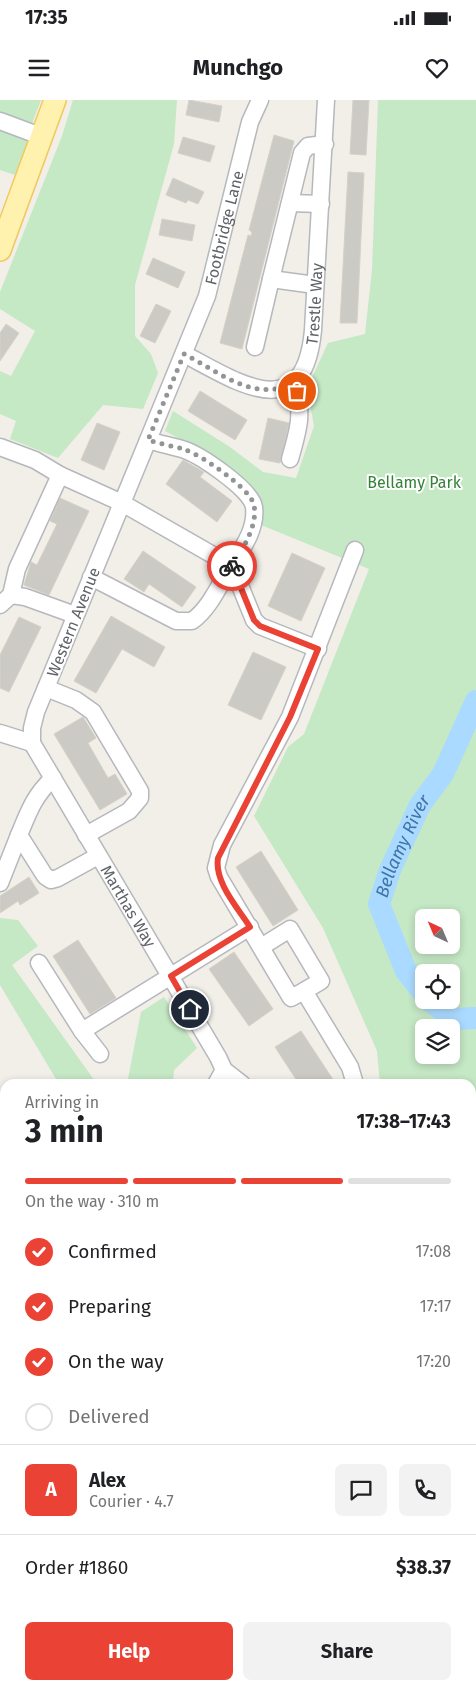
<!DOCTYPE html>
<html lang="en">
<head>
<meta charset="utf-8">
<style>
	body { margin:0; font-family:"Fira Sans",sans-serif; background:#f2f2f2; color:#202124; height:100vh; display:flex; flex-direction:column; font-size:19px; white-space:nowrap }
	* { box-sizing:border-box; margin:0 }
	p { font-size:16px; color:#757577 }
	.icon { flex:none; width:28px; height:28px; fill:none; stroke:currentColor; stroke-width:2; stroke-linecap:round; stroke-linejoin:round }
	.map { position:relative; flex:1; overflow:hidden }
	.details { position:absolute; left:0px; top:979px; width:476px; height:611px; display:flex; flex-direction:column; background:#fff; border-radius:15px 15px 0 0; box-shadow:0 2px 8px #0003 }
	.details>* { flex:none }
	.needle { width:32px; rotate:316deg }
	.controls { position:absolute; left:415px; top:809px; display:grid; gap:10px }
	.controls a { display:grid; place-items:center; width:45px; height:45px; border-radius:8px; background:#fff; box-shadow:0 2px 8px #0003; font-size:25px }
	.pin { position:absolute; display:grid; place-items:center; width:42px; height:42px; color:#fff; margin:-21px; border:2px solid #fff; border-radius:50%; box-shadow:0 1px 5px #0007 }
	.courier { position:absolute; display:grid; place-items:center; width:50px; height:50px; margin:-25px; border:4px solid #ea4335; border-radius:50%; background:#fff; color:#222; box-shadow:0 1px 6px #0007 }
	.overview em { font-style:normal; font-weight:700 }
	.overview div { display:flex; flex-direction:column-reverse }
	.overview { display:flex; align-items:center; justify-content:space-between; height:85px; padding:0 25px }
	h1 { font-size:32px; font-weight:700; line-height:38px }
	.bar { display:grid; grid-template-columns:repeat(4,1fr); gap:8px 5px; align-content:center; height:60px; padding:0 25px }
	.bar i { height:6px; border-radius:4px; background:#e0e0e0 }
	.bar .on { background:#ea4335 }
	.bar p { grid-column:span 4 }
	.line { display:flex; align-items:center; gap:12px; padding:0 25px; border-top:1px solid #e0e0e0 }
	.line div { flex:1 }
	.round { display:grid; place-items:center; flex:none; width:52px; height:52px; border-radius:8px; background:#f2f2f2 }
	ol { padding:0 25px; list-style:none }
	li { display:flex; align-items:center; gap:15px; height:55px }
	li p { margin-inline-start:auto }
	li .icon { padding:5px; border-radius:50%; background:#ea4335; color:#fff; stroke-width:4 }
	li:last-child { color:#757577 }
	li i { width:28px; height:28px; border:2px solid #e0e0e0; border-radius:50% }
	.primary-button { display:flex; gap:10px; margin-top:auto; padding:10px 25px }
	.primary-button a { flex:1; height:58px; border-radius:8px; background:#ea4335; color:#fff; font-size:20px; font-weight:700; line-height:58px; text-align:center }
	.primary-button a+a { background:#f2f2f2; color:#202124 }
	.status { display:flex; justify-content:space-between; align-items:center; height:35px; padding:0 25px; background:#fff; direction:ltr }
	.status svg { height:14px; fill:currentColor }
	header { display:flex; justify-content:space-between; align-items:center; height:65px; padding:0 25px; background:#fff; font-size:22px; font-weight:700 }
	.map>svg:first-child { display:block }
</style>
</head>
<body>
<div class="status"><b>17:35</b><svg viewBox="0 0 49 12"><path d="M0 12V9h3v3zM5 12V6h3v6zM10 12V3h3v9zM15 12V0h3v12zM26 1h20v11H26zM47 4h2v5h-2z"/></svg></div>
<header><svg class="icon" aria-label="menu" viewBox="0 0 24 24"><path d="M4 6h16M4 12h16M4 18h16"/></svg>Munchgo<svg class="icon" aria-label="heart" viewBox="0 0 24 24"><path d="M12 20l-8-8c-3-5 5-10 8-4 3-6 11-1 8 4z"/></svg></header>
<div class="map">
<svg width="476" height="1589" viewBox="0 0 476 1589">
	<rect width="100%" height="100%" fill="#f1efe8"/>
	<g fill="#c5e8c5" fill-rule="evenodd">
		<path d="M 0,0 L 41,0 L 31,26 L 0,15 Z"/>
		<path d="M 73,0 L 177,0 L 174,44 L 135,185 L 135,236 L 151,254 L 158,273 L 143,309 L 103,305 L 58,358 L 10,339 L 16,321 L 0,314 L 0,271 L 11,276 L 35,231 L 0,209 L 0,192 L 62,36 Z"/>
		<path d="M 378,0 L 476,0 L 476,1468 L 471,1469 L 471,984 L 380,984 L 377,951 L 323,828 L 254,716 L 288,647 L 304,634 L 369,469 L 261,425 L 255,390 L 225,363 L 165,331 L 173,311 L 230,347 L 263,372 L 296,378 L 314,326 L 307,288 L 328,243 L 365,234 L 372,170 ZM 424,818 L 451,818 L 451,845 L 424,845 ZM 424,872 L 451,872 L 451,900 L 424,900 ZM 424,928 L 451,928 L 451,955 L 424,955 Z"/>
		<path d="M 0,29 L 30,39 L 15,75 L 0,70 Z"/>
		<path d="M 0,818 L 18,820 L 38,846 L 12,865 L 97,984 L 59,984 L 0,885 Z"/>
		<path d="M 164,897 L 197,948 L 174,970 L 173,984 L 127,984 L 141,912 Z"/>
		<path d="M 5,1224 L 5,1447 L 0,1446 L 0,1226 Z"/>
		<path d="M 114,1585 L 371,1585 L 369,1589 L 143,1589 Z"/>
	</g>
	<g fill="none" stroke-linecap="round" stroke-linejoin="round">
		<g stroke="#aadaff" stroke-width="22">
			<path id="s1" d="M 424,894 L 406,871 L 379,804 L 390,770 L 420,705 L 443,674 L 476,601"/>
			<path d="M 429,900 L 454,919 L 476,918"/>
			<path d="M 471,1232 L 476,1234"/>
			<path d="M 339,1585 L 340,1589"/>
		</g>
	</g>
	<g fill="#cccac5" stroke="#d6d1c6">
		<path d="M 189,0 L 222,6 L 219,22 L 186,15 Z"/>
		<path d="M 353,0 L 369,0 L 366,55 L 350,54 Z"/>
		<path d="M 274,35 L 294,41 L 242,249 L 220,243 L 248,135 L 251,136 L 252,132 L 249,130 Z"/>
		<path d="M 183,37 L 215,46 L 210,62 L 178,53 Z"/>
		<path d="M 348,72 L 364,73 L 357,223 L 340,223 Z"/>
		<path d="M 173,78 L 204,92 L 198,104 L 188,100 L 186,103 L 166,95 Z"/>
		<path d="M 162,119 L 195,125 L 192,141 L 159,135 Z"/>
		<path d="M 153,158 L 185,172 L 178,188 L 146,174 Z"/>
		<path d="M 156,204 L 171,211 L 155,243 L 140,236 Z"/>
		<path d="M 6,224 L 19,233 L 0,261 L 0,233 Z"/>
		<path d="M 200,291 L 247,320 L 235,340 L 188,311 Z"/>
		<path d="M 268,318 L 289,323 L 280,363 L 259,359 Z"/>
		<path d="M 97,323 L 120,332 L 104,370 L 81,360 Z"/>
		<path d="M 183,360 L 204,372 L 200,377 L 232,401 L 217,422 L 166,384 Z"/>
		<path d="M 60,398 L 89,411 L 49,495 L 24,485 L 31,462 L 37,465 L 57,424 L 50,421 Z"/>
		<path d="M 143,451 L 196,487 L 182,507 L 149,484 L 144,492 L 124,479 Z"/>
		<path d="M 292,453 L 325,468 L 301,521 L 268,506 Z"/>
		<path d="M 111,516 L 165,547 L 154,567 L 122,549 L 96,593 L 74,581 Z"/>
		<path d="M 19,517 L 41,527 L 9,592 L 0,588 L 0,555 Z"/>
		<path d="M 253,552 L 286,567 L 261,620 L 228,605 Z"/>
		<path d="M 83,617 L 96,638 L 88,643 L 108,678 L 115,674 L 127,694 L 100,710 L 54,634 Z"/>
		<path d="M 261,751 L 298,810 L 273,826 L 236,767 Z"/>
		<path d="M 29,777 L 39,793 L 20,805 L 18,801 L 0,813 L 0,796 Z"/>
		<path d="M 78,840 L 116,898 L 90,914 L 53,856 Z"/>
		<path d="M 234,852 L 273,909 L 249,926 L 209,869 Z"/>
		<path d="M 301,931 L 336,984 L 299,984 L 275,947 Z"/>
	</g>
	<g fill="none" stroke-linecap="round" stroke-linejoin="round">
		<g stroke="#b5b8bc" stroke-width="19">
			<g id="minor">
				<path d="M 0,21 L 43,37"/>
				<path d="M 290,103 L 321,104"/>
				<path d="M 315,185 L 271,179 L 302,53 L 308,46 L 325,44"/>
				<path d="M 255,247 L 271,179"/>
				<path id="s2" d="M 184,254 C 236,281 304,329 313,230 L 326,0"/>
				<path id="s3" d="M 148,340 L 207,196 L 250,22 L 260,0"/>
				<path d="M 0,347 L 35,360 L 60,375 L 122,403 L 232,466 L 254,520 L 260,526 L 318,549"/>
				<path d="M 290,359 C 298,331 305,310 293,282"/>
				<path id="s4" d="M 91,477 L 176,521 L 192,521 C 209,509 219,486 229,469 C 241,450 257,430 254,407 C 251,389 201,356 185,350 C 173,346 160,344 148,340 L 36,612 L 32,628 L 32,643 L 218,957 L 224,970 L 216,984"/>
				<path d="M 11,495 L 25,497 L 75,515"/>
				<path d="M 0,505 L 11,495 L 17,469 L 60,375"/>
				<path d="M 46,588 L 76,600 L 93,612 L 140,691 L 140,698 L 129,711 L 86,735"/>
				<path d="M 0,633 L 32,643"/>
				<path d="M 53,678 C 34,696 29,711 19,735 L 45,776 L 51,780 L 58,778 L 98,756"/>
				<path d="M 0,783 L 19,735"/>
				<path d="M 261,847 L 290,829 L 321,881 L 304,891 L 350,967 L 355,984"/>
				<path d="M 39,863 L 82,931 L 250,827"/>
				<path d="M 304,891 L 291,898 L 219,777 L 216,768 L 222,745 L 290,617 L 355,450"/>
				<path d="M 82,931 L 100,954"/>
				<path d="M 224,970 L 242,984"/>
				<path d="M 471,1557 L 476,1554"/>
				<path d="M 440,1589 L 443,1585"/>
			</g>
		</g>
		<g stroke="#f2c960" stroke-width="24">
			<path id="major" d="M 0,150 L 55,0"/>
		</g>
		<use href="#minor" stroke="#fff" stroke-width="16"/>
		<use href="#major" stroke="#fff2af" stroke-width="21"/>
	</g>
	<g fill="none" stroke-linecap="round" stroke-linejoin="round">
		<path stroke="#929495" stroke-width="5" stroke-dasharray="0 9" d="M 232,466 C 242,449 258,427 254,405 C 250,388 202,356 186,350 C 174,346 160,344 148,340 L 184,254 C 216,270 257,305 293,282 L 297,291"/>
		<path stroke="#ea4335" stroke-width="6" d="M 190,909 L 171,876 L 250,827 C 238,808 214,782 218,758 L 290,617 L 318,549 L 260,526 L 254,520 L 232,466"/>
	</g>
	<g text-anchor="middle" stroke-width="4" stroke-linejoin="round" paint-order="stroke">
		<g font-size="16" fill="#5f6368" stroke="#fff">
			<text dy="6" stroke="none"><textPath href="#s3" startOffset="226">Footbridge Lane</textPath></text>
			<text dy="6" stroke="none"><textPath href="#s2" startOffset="202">Trestle Way</textPath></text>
			<text transform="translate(73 522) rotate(-68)" y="6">Western Avenue</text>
			<text dy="6" stroke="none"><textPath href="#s4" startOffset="889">Marthas Way</textPath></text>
		</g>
		<g font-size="16" fill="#348238" stroke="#fff">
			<text x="414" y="388">Bellamy Park</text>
		</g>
		<g font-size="18" font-style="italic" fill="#4174aa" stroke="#fff">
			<text dy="6" stroke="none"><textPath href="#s1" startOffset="164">Bellamy River</textPath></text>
		</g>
	</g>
</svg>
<div class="controls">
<a><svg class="needle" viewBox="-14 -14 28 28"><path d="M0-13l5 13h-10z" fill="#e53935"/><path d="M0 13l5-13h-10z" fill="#757577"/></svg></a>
<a><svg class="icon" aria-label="locate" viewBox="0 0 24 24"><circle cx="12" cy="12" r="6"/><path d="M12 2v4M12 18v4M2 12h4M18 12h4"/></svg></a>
<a><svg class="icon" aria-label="layers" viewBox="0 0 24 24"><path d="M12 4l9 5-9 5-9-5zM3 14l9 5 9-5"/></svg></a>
</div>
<div class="pin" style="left:297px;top:291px;background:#ea580c"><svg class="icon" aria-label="bag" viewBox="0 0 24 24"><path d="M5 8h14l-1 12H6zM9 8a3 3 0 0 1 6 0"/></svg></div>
<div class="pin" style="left:190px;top:909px;background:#1f2937"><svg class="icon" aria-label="home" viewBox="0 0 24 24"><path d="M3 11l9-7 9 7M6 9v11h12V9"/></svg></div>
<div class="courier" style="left:232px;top:466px"><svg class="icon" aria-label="bike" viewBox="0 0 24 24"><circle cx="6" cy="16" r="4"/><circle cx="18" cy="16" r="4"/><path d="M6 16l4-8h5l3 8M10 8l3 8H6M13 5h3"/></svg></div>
<section class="details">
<div class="overview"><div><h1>3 min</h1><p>Arriving in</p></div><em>17:38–17:43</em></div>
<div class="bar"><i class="on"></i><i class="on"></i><i class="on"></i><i></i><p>On the way · 310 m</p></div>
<ol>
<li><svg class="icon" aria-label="check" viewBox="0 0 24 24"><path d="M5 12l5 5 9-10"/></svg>Confirmed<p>17:08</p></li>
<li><svg class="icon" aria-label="check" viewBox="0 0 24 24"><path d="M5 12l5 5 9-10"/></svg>Preparing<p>17:17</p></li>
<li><svg class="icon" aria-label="check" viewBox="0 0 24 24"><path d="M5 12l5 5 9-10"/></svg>On the way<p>17:20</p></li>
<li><i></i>Delivered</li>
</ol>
<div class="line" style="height:90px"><b class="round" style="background:#ea4335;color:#fff">A</b><div><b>Alex</b><p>Courier · 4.7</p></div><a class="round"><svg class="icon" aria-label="chat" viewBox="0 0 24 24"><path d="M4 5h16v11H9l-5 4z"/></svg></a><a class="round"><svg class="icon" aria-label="phone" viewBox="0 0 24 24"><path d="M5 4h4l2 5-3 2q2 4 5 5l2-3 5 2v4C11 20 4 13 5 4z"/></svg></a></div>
<div class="line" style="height:65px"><div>Order #1860</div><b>$38.37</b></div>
<div class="primary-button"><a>Help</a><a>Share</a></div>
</section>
</div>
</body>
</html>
